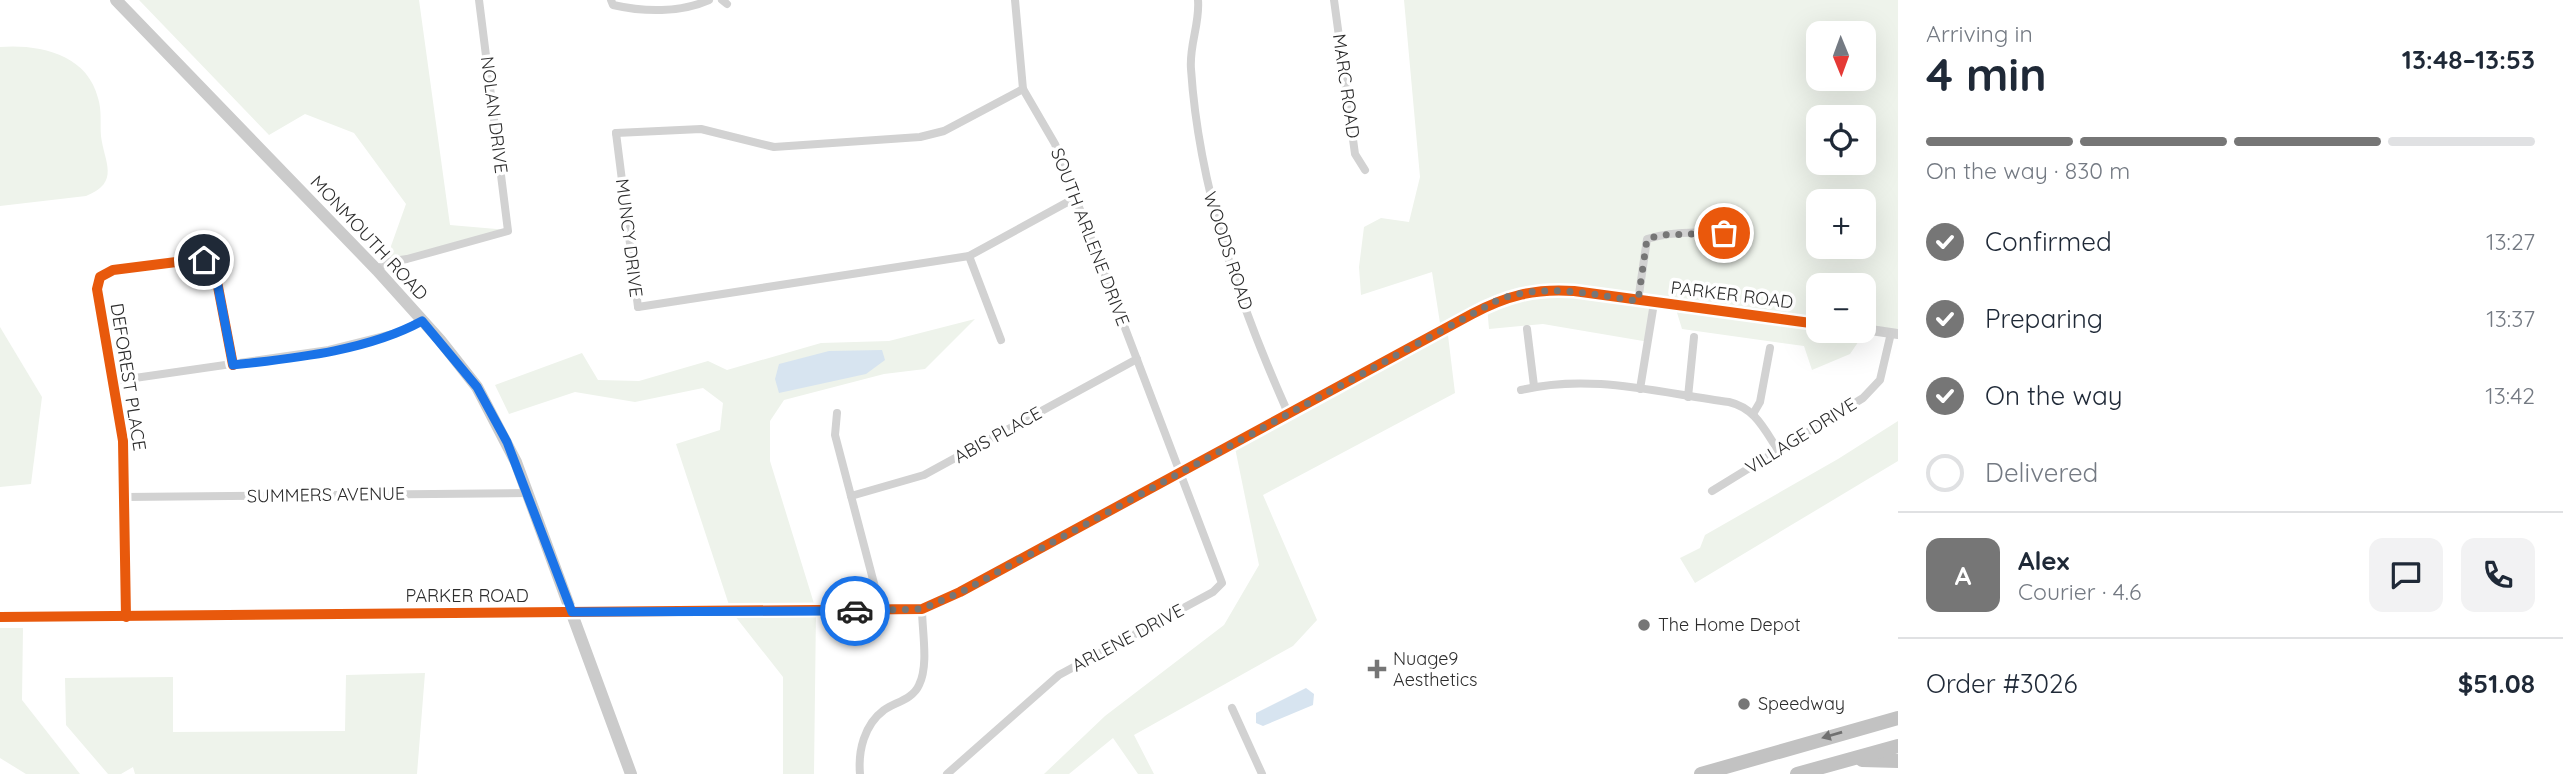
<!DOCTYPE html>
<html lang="en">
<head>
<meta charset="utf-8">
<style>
	body { margin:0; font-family:Quicksand,sans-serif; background:#f2f2f3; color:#1f2937; height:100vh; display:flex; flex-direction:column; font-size:26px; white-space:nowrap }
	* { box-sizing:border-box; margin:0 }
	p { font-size:23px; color:#747a83 }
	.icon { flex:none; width:38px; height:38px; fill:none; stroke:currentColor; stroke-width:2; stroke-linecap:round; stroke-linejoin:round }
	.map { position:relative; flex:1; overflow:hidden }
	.drawer { display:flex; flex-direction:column; background:#fff; width:665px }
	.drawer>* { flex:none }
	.needle { width:46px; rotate:179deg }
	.controls { position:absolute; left:1806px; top:21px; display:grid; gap:14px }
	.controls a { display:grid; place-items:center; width:70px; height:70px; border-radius:14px; background:#fff; box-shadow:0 7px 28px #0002; font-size:35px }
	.pin { position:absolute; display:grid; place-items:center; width:60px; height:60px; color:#fff; margin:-30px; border:4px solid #fff; border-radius:50%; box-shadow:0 2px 7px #0007 }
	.courier { position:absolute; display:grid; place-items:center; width:70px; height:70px; margin:-35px; border:5px solid #1a73e8; border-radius:50%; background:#fff; color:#222; box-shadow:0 2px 9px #0007 }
	.headline em { font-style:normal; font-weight:700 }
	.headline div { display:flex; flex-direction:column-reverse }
	.headline { display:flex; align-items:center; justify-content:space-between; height:119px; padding:0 28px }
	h1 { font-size:46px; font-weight:700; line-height:52px }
	.bar { display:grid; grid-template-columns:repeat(4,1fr); gap:10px 7px; align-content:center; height:84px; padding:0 28px }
	.bar i { height:9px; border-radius:5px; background:#e0e1e3 }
	.bar .active { background:#767676 }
	.bar p { grid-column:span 4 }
	.line { display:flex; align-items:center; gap:18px; padding:0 28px; border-top:2px solid #e0e1e3 }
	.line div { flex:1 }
	.round { display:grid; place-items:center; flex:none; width:74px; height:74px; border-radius:14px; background:#f2f2f3 }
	ol { padding:0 28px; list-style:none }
	li { display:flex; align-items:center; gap:21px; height:77px }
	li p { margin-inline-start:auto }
	li .icon { padding:7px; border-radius:50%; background:#767676; color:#fff; stroke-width:4 }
	li:last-child { color:#747a83 }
	li i { width:38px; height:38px; border:4px solid #e0e1e3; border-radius:50% }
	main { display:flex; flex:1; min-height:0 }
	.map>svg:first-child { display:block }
</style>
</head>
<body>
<main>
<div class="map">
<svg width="1898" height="774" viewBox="0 0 1898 774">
	<rect width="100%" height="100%" fill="#fff"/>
	<g fill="#eef3eb" fill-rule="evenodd">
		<path d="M 139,0 L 419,0 L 450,225 L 508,230 L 390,261 L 391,246 L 406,204 L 354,133 L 305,114 L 269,135 Z"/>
		<path d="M 1404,0 L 1898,0 L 1898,339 L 1891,333 L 1867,329 L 1850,354 L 1812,370 L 1804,346 L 1682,329 L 1675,306 L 1655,303 L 1649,342 L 1543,324 L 1489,329 L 1487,306 L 1447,327 L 1455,393 L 1263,495 L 1317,620 L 1293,646 L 1134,735 L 1154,774 L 1138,774 L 1113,738 L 1069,774 L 1044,774 L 1105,716 L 1224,625 L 1259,565 L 1233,438 L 1440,323 L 1432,272 L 1361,295 L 1359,267 L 1364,227 L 1381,218 L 1409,222 L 1420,177 ZM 1818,33 L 1864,33 L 1864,79 L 1818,79 ZM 1818,117 L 1864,117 L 1864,163 L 1818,163 ZM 1818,201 L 1864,201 L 1864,247 L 1818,247 ZM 1818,285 L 1864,285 L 1864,331 L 1818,331 Z"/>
		<path d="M 0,47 C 39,44 87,54 98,98 C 102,111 100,123 101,136 C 104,162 121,182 86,196 L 0,206 Z"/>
		<path d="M 975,319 L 925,369 L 884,374 L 784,400 L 770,421 L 770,461 L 816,610 L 814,774 L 783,774 L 783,677 L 731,611 L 676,444 L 720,430 L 723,403 L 703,388 L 635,402 L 575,392 L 509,414 L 495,385 L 582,353 L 598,380 L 639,381 L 708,361 L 727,370 L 821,343 L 889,341 Z"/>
		<path d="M 0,327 L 42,397 L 31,484 L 0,487 Z"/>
		<path d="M 1898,421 L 1898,461 L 1695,583 L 1680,558 L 1700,548 L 1705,535 L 1838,459 Z"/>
		<path d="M 0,628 L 23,628 L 22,700 L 80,774 L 26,774 L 0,758 Z"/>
		<path d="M 425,673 L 417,774 L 135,774 L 133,767 L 121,774 L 108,774 L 66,725 L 65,678 L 173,677 L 173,732 L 345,731 L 346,675 Z"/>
	</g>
	<g fill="#d7e4f0">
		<path d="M 882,350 L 885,360 L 866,374 L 779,393 L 775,379 L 779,364 L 829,351 Z"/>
		<path d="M 1306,688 L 1314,694 L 1313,705 L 1263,726 L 1256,723 L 1256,713 Z"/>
	</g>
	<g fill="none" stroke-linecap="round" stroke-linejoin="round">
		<g stroke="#d2d2d2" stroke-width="8">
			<path d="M 611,0 L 613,5 C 644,12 680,13 709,0"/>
			<path d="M 722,0 L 727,4"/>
			<path d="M 1198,0 C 1200,24 1189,45 1191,69 C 1199,189 1239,303 1288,413"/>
			<path d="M 1334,0 L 1355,154 L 1365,170"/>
			<path d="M 616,133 L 701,129 L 774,147 L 920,137 L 944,131 L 1023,89"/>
			<path d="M 616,133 L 638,307"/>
			<path d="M 969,256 L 1001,340"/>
			<path d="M 377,270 L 387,262 L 407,259 L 508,231 L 479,0"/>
			<path d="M 1638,301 L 1647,239 C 1677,229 1715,232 1745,236 L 1746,243"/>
			<path d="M 638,307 L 969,256 L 1075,198"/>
			<path d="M 1527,329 L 1534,386"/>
			<path d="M 114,381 L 329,350 L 397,333 L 422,321"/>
			<path d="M 1640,389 L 1654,303"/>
			<path d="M 1521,390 C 1591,373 1659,393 1729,402 C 1755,408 1764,429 1778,450"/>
			<path d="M 1688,397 L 1694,337"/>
			<path d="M 837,413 L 835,435 L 881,610"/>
			<path d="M 1753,414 L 1760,402 L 1770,348"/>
			<path d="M 1712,491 L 1863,398 L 1880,380 L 1891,333"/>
			<path d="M 851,496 L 924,475 L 1137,359"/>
			<path d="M 124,497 L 528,493"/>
			<path d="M 126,617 L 123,441 L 97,289 L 100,277 L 113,270 L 200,259 L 209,262 L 215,271 L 233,365"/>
			<path d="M 1232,708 L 1262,774"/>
			<path d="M 860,774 C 858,751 864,725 884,710 C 896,702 913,699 919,685 C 929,665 922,631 922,609"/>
			<path d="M 947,774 L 1059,675 L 1213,592 L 1222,583 L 1055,144 L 1023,89 L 1015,0"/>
		</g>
		<g stroke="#d2d2d2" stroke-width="10">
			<path d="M 1864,329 L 1898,334"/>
			<path d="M 0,617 L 922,609 L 960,592 L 1472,314 C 1506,296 1535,288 1574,291 L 1818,324"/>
		</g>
		<path stroke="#cbcbcb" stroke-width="12" d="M 116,0 L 377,270 L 440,340 L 477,387 L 516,462 L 631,774"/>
		<g stroke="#c2c2c2" stroke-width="14">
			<path d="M 1862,760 L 1898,761"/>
			<path d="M 1701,774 L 1898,718"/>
			<path d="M 1797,774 L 1898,746"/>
		</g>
		<g stroke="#fff" stroke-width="15">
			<g id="cycleway">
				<path d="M 0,617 L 922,609 L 960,592 L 1472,314 C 1506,296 1535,288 1574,291 L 1818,324"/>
				<path d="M 126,617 L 123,441 L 97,289 L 100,277 L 113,270 L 200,259 L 209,262 L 215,271 L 233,365"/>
			</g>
		</g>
		<use href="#cycleway" stroke="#e8590c" stroke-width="10"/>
	</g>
	<defs><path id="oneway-solid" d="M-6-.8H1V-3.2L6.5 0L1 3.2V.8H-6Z" transform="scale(1.75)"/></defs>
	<use fill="#707070" href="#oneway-solid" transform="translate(1832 735) rotate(164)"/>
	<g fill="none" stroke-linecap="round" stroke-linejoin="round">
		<path stroke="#767676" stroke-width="7" stroke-dasharray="0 12.6" d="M 855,611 L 922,609 L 961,592 L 1496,301 C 1542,282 1590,294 1638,301 L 1647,239 L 1660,235 L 1724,233"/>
		<path stroke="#1a73e8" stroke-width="9" d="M 204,260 L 215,271 L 233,365 C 295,358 367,351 422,321 L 477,387 L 507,442 L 572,612 L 855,611"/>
	</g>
	<g fill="#767676" stroke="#fff" stroke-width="2.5">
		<circle cx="1644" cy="625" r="7"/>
		<path d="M1373.5 658.5h7v7h7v7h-7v7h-7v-7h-7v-7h7z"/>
		<circle cx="1744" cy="704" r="7"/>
	</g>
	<g text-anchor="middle" stroke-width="7" stroke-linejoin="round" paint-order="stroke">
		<g font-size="18" fill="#2d2d2d" stroke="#fff">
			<text transform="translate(1346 86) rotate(82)" y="6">MARC ROAD</text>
			<text transform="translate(494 115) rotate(83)" y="6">NOLAN DRIVE</text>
			<text transform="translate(1090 237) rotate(69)" y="6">SOUTH ARLENE DRIVE</text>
			<text transform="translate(369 238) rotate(47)" y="6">MONMOUTH ROAD</text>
			<text transform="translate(629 238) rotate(83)" y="6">MUNCY DRIVE</text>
			<text transform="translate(1228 251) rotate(72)" y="6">WOODS ROAD</text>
			<text transform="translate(1732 295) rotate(7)" y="6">PARKER ROAD</text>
			<text transform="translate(128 377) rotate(81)" y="6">DEFOREST PLACE</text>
			<text transform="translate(998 435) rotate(-29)" y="6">ABIS PLACE</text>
			<text transform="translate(1801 436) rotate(-32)" y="6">VILLAGE DRIVE</text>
			<text transform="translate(326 495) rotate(-1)" y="6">SUMMERS AVENUE</text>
			<text x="467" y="602">PARKER ROAD</text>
			<text transform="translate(1128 638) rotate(-28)" y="6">ARLENE DRIVE</text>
		</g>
		<g font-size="18" fill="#2d2d2d" stroke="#fff" text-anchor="start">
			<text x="1658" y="631">The Home Depot</text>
			<text x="1393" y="665">Nuage9<tspan x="1393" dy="21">Aesthetics</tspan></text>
			<text x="1758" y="710">Speedway</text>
		</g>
	</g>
</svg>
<div class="controls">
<a><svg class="needle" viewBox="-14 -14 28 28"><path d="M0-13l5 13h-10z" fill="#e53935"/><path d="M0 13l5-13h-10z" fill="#747a83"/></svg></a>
<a><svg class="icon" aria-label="locate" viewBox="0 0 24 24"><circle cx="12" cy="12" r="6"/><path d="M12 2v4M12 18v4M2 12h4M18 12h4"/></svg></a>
<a>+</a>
<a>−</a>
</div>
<div class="pin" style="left:1724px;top:233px;background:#ea580c"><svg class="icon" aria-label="bag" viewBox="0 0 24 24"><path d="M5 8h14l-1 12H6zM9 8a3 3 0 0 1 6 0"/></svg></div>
<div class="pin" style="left:204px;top:260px;background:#1f2937"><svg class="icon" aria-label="home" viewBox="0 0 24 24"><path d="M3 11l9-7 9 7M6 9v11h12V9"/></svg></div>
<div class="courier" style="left:855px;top:611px"><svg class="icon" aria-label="car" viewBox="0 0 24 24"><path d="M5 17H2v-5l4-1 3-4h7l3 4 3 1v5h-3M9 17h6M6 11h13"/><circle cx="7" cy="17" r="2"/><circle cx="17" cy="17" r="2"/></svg></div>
</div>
<section class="drawer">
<div class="headline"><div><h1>4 min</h1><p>Arriving in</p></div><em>13:48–13:53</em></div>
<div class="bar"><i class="active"></i><i class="active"></i><i class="active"></i><i></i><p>On the way · 830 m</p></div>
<ol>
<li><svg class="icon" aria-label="check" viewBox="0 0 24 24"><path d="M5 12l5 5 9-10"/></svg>Confirmed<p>13:27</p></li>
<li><svg class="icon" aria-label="check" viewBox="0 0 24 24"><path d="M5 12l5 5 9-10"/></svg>Preparing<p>13:37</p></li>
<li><svg class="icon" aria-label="check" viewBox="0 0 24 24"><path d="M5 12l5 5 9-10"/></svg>On the way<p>13:42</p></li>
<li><i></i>Delivered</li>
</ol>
<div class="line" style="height:126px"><b class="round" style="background:#767676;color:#fff">A</b><div><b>Alex</b><p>Courier · 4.6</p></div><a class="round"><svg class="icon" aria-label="chat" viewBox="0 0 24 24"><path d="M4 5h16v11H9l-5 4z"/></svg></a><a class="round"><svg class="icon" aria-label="phone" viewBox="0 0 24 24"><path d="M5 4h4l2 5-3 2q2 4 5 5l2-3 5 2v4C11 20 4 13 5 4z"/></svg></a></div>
<div class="line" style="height:91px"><div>Order #3026</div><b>$51.08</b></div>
</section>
</main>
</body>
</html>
